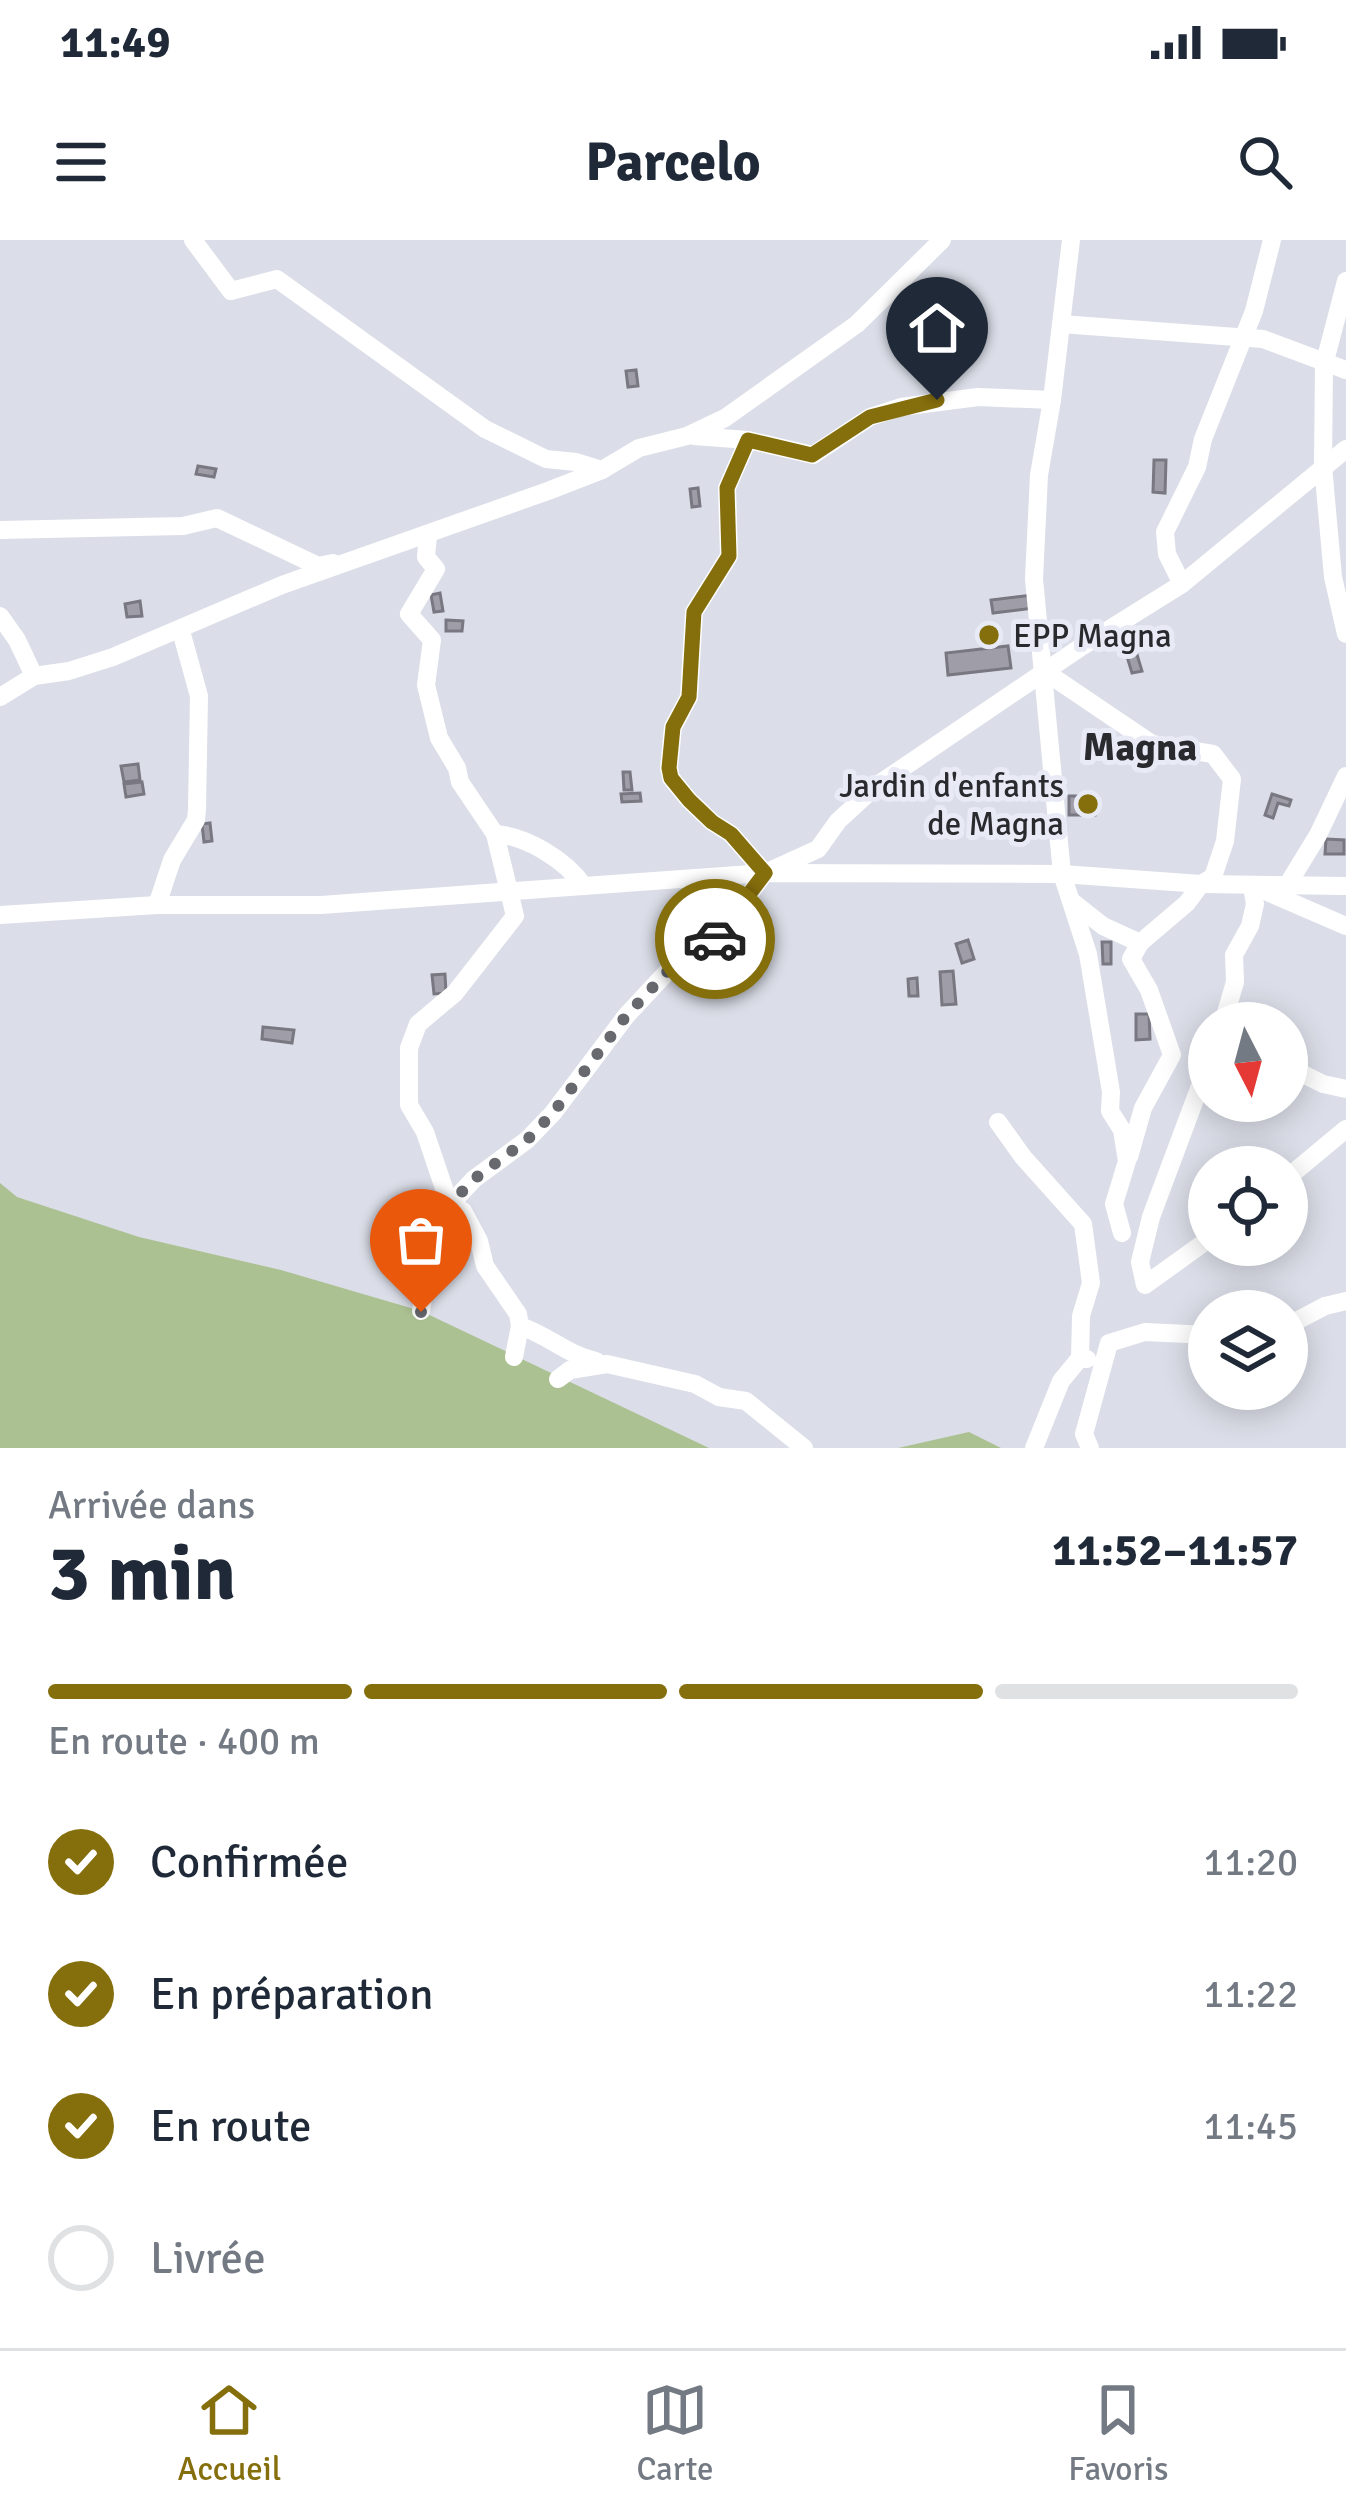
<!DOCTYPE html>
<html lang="fr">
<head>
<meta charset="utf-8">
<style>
	body { margin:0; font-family:Signika,sans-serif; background:#f6f6f7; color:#1f2937; height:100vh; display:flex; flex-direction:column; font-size:45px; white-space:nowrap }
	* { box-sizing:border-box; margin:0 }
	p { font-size:39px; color:#747a83 }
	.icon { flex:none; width:66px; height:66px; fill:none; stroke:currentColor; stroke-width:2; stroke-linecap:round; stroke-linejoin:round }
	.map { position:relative; height:1208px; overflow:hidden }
	.sheet { display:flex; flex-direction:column; background:#fff; flex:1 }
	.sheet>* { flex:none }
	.needle { width:78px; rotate:174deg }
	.controls { position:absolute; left:1188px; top:762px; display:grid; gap:24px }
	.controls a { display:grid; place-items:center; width:120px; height:120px; border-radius:50%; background:#fff; box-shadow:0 6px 30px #0003; font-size:60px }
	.pin { position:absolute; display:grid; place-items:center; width:102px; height:102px; color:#fff; margin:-123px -51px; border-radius:50% 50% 50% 0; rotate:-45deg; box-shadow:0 0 12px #0007 }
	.pin .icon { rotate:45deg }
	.courier { position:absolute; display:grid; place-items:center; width:120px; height:120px; margin:-60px; border:9px solid #856e0c; border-radius:50%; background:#fff; color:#222; box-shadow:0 3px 15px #0007 }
	.headline em { font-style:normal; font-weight:700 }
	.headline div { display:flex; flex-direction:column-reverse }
	.headline { display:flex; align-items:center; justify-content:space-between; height:204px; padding:0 48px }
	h1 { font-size:78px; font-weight:700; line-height:90px }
	.bar { display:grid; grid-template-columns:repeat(4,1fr); gap:18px 12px; align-content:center; height:144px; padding:0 48px }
	.bar i { height:15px; border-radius:9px; background:#e0e1e3 }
	.bar .on { background:#856e0c }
	.bar p { grid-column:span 4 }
	ol { padding:0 48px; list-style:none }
	li { display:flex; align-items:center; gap:36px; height:132px }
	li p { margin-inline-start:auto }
	li .icon { padding:12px; border-radius:50%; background:#856e0c; color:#fff; stroke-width:4 }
	li:last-child { color:#747a83 }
	li i { width:66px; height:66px; border:6px solid #e0e1e3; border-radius:50% }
	.status { display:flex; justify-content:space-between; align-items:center; height:84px; padding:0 60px; background:#fff; direction:ltr }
	.status svg { height:33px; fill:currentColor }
	header { display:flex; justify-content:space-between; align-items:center; height:156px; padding:0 48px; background:#fff; font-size:54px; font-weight:700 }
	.dock { display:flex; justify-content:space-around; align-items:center; height:168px; border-top:3px solid #e0e1e3; background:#fff; font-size:33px; color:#747a83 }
	.dock a { display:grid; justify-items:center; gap:6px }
	.dock .on { color:#856e0c }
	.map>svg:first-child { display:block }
</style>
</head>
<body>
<div class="status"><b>11:49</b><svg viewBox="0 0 49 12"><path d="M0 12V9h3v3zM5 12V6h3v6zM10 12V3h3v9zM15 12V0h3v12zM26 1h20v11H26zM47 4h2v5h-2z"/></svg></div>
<header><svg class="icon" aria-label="menu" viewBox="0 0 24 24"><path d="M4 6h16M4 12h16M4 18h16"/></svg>Parcelo<svg class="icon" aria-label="search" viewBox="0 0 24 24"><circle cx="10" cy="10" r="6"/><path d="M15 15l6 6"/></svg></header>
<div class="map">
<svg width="1346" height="1208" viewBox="0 0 1346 1208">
	<rect width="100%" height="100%" fill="#dbdee8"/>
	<g fill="#acc192">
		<path d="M 0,943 L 17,957 L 139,997 L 281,1030 L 421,1071 L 709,1208 L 0,1208 Z"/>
		<path d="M 969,1192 L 1001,1208 L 898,1208 Z"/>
	</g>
	<g fill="#9f9ea8" stroke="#797781" stroke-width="3">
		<path d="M 636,130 L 638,146 L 628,147 L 626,131 Z"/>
		<path d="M 1154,220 L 1166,220 L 1165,253 L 1153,252 Z"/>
		<path d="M 198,226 L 216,229 L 214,237 L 196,234 Z"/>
		<path d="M 698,248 L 700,266 L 692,267 L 690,249 Z"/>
		<path d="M 440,353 L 443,371 L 434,372 L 431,355 Z"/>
		<path d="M 1033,355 L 1034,368 L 993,373 L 991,360 Z"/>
		<path d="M 140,361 L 142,376 L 127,377 L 125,364 Z"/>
		<path d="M 446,380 L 463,381 L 462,391 L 446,391 Z"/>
		<path d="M 1008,406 L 1011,428 L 948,435 L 946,413 Z"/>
		<path d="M 1135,408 L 1142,431 L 1132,433 L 1125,410 Z"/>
		<path d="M 138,524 L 140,540 L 124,542 L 121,526 Z"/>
		<path d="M 623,532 L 630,532 L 632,550 L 624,550 Z"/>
		<path d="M 142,542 L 144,554 L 126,557 L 124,544 Z"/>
		<path d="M 640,553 L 641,561 L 622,562 L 621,554 Z"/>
		<path d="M 1272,554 L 1291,560 L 1289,566 L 1278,563 L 1273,578 L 1265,575 Z"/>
		<rect x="1069" y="556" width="26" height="19"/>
		<path d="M 210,583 L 212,601 L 204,602 L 202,584 Z"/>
		<path d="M 1326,599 L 1344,600 L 1344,614 L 1325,614 Z"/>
		<path d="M 968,700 L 974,719 L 962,723 L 956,704 Z"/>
		<path d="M 1102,702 L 1111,702 L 1111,724 L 1103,724 Z"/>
		<path d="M 953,731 L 956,764 L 942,765 L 940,732 Z"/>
		<path d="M 445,734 L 446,753 L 434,754 L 432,735 Z"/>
		<path d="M 917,738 L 918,756 L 909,756 L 908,739 Z"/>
		<path d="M 1136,774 L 1149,774 L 1150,799 L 1136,800 Z"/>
		<path d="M 263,787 L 294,790 L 292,803 L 262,799 Z"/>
	</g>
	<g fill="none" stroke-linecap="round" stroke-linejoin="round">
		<g stroke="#fff" stroke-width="18">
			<path d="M 193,0 L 231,51 L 277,39 L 485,189 L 546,219 L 576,222 L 602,230"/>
			<path d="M 1071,0 L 1052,160 L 1039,235 L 1034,339 L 1062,634 L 1088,714 L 1111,852 L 1110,871 L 1122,890 L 1127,921 L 1114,964 L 1122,993"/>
			<path d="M 1346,41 L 1324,125 L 1323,226 L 1333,337 L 1346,394"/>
			<path d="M 1061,84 L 1263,99 L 1346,130"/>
			<path d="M 694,196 L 748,200 L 727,248 L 729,316 L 694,372 L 689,457 L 673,487 L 669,528 L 671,538 L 689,560 L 712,582 L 731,594 L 765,633"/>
			<path d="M 748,200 L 813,215 L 870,177 L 901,167 L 978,157 L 1052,160"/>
			<path d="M 0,290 L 183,286 L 217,278 L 318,326 L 333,323"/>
			<path d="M 428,295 L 426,317 L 436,329 L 409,374 L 432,400 L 426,445 L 439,498 L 457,528 L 460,542 L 495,594 L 515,676 L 455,753 L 418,784 L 409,808 L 409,865 L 425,892 L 450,966 L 463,971 L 479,1001 L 485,1026 L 518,1074 L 520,1086 L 514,1117"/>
			<path d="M 1182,344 L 1167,314 L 1165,292 L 1197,227 L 1203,199 L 1254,71 L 1272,0"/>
			<path d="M 0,376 L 17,400 L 34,436"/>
			<path d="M 1044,431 L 1152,504 L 1213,514 L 1232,539 L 1225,601 L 1213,637 L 1201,644 L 1187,663 L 1140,703 L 1103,686 L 1074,663"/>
			<path d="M 0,457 L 34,436 L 69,431 L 113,417 L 282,345 L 548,251 L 602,230 L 639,208 L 687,196 L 725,178 L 857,84 L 942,0"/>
			<path d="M 495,594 C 527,596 565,620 584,646"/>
			<path d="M 1288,644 L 1318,595 L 1346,536"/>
			<path d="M 1256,647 L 1346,686"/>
			<path d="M 157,665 L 172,620 L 196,580 L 197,569 L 199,456 L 181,391"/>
			<path d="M 0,675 L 157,665 L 321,665 L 765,633 L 1062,634 L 1201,644 L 1346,646"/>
			<path d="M 1223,783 L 1235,742 L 1234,715 L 1250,686 L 1255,664 L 1252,646"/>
			<path d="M 1209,822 L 1151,977 L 1140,1022 L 1145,1045 L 1209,999"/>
			<path d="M 1287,826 L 1323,844 L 1346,849"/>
			<path d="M 998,882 L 1023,917 L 1083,984 L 1091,1043 L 1081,1076 L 1080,1118"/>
			<path d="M 1129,917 L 1143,868 L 1172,815 L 1149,750 L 1131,719 L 1140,703"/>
			<path d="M 1287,938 L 1346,889"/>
			<path d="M 421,1071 L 431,1006 L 459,955 L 474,939 L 527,900 L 553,873 L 626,776 L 667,732 L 718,697 L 765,633 L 818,609 L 838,581 L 876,546 L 1081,407 L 1182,344 L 1346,209"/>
			<path d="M 520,1086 C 548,1095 567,1115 596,1121"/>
			<path d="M 1287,1086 L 1325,1066 L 1346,1061"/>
			<path d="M 558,1139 L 570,1130 L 607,1124 L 695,1144 L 719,1157 L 746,1161 L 804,1208"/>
			<path d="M 1034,1208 L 1061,1141 L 1080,1118 L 1087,1119"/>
			<path d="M 1090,1208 L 1084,1194 L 1109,1103 L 1145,1092 L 1209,1095"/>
		</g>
	</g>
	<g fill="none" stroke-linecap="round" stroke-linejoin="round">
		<path stroke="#67696f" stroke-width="12" stroke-dasharray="0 21.6" d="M 421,1072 L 431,1006 L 459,955 L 474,939 L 527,900 L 553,873 L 626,776 L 667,732 L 715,699"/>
		<path stroke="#856e0c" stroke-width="15" d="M 715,699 L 765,633 L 731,594 L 712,582 L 689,560 L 671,538 L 669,528 L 673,487 L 689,457 L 694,372 L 729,316 L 727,248 L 748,200 L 812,215 L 870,177 L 937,160"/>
	</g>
	<g fill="#856e0c" stroke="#e8ebf6" stroke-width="4.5">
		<circle cx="989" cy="395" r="12"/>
		<circle cx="1088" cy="564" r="12"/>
	</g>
	<g text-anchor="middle" stroke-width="10" stroke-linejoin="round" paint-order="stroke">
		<g font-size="33" fill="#292a2e" stroke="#e8ebf6" text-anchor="start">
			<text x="1013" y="407">EPP Magna</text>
			<text x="1064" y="557" text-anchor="end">Jardin d'enfants<tspan x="1064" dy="38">de Magna</tspan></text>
		</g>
		<g font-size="39" font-weight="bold" fill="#292a2e" stroke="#e8ebf6">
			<text x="1140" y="520">Magna</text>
		</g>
	</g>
</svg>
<div class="controls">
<a><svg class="needle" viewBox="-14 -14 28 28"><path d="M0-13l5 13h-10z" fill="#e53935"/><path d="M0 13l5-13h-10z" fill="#747a83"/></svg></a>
<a><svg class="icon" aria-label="locate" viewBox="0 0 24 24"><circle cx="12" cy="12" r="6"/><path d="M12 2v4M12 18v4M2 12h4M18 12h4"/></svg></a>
<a><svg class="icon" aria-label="layers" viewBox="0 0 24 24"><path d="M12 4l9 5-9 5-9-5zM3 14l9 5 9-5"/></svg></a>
</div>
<div class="pin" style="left:421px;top:1072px;background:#ea580c"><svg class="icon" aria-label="bag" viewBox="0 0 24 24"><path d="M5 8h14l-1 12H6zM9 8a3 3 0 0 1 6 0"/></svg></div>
<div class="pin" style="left:937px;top:160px;background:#1f2937"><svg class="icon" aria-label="home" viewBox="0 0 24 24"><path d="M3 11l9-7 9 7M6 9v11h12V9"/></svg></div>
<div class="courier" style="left:715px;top:699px"><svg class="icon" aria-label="car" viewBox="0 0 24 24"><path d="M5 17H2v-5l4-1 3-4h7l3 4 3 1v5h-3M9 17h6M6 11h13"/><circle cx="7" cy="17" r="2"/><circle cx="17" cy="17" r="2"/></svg></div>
</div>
<section class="sheet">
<div class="headline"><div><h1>3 min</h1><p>Arrivée dans</p></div><em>11:52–11:57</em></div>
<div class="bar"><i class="on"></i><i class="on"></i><i class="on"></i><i></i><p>En route · 400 m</p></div>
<ol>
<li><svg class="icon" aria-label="check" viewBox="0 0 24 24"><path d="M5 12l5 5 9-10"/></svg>Confirmée<p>11:20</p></li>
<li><svg class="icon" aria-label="check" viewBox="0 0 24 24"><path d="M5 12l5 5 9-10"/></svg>En préparation<p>11:22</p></li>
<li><svg class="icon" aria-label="check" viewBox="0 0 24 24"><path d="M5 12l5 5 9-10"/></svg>En route<p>11:45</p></li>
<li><i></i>Livrée</li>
</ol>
</section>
<nav class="dock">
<a class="on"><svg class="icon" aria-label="home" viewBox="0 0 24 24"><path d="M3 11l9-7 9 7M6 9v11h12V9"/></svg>Accueil</a>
<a><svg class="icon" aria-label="map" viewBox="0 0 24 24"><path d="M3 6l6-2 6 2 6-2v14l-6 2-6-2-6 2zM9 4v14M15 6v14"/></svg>Carte</a>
<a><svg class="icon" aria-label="saved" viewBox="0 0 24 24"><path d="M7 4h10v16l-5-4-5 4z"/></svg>Favoris</a>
</nav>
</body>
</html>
